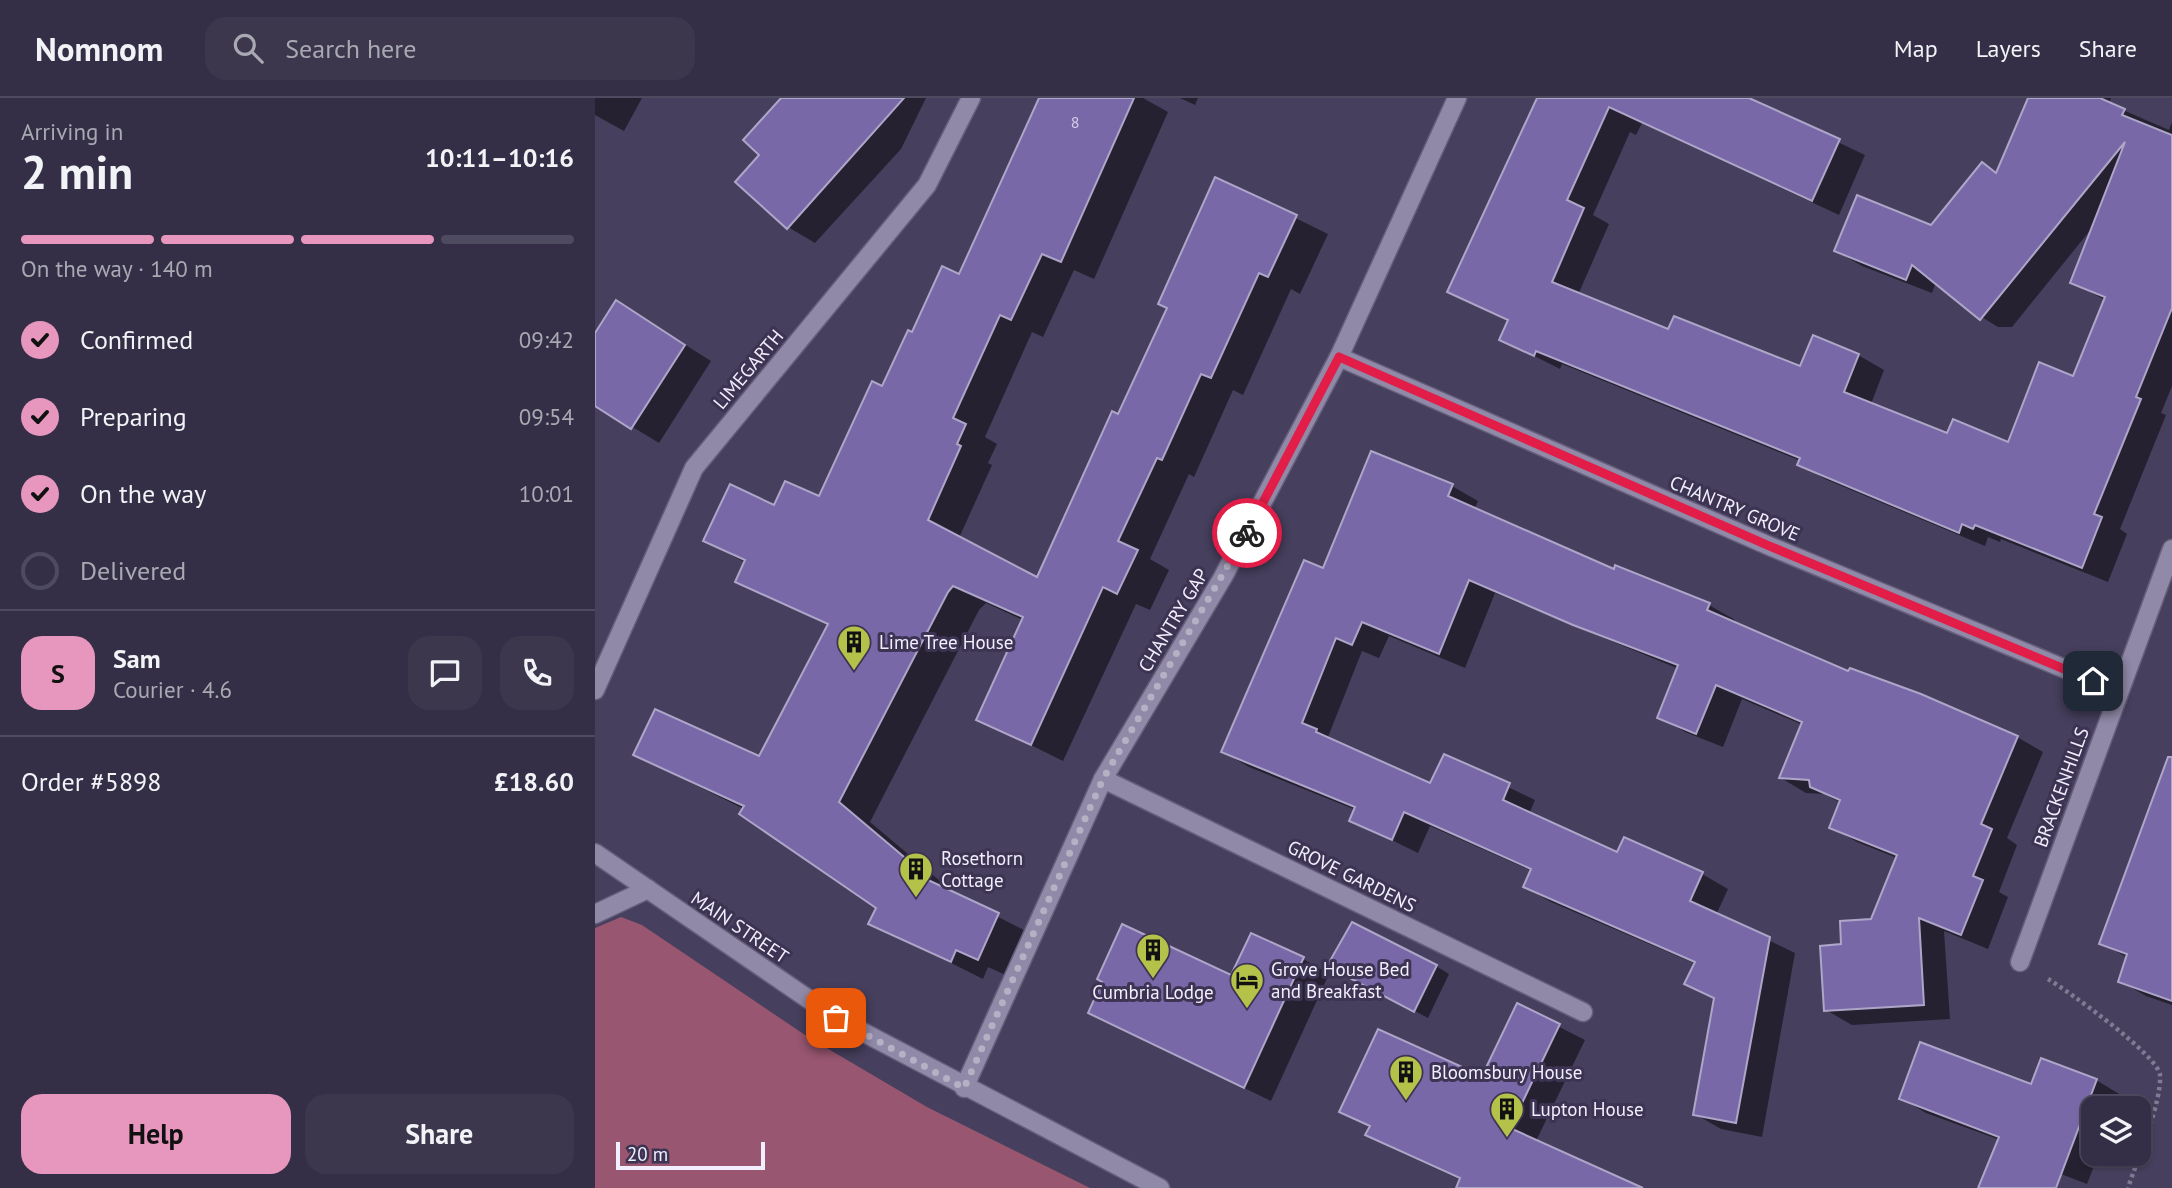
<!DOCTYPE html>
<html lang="en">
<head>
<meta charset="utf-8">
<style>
	body { margin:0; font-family:"PT Sans",sans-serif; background:#3c374d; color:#f1f3f6; height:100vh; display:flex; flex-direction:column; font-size:26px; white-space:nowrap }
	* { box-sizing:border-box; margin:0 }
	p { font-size:23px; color:#a9a9b3 }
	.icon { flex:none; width:38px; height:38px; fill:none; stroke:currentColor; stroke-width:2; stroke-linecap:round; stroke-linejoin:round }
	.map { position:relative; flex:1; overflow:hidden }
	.sheet { display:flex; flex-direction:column; background:#342f46; width:595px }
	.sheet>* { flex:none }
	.buttons { position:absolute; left:1486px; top:998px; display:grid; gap:14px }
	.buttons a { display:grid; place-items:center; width:70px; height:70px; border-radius:14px; background:#342f46; box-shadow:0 2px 5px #0004,0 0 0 2px #4e4a5f; font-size:35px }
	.scale { position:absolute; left:21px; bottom:18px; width:149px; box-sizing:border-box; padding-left:7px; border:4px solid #f1eefd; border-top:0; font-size:19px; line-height:24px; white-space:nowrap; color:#f1eefd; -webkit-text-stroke:5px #3c3452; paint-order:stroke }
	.pin { position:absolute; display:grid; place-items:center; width:60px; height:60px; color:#fff; margin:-30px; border-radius:14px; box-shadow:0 4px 10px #0006 }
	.courier { position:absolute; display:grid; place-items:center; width:70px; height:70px; margin:-35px; border:5px solid #e11d48; border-radius:50%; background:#fff; color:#222; box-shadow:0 2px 9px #0007 }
	.summary em { font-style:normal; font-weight:700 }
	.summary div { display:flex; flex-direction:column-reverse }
	.summary { display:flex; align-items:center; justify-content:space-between; height:119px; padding:0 21px }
	h1 { font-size:46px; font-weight:700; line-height:52px }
	.bar { display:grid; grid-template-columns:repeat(4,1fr); gap:10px 7px; align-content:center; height:84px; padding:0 21px }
	.bar i { height:9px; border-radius:5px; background:#4e4a5f }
	.bar .on { background:#e797bd }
	.bar p { grid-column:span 4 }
	.line { display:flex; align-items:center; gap:18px; padding:0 21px; border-top:2px solid #4e4a5f }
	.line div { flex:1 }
	.round { display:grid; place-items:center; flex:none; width:74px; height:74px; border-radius:21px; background:#3c374d }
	ol { padding:0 21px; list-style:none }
	li { display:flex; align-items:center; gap:21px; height:77px }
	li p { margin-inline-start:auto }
	li .icon { padding:7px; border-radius:50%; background:#e797bd; color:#111; stroke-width:4 }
	li:last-child { color:#a9a9b3 }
	li i { width:38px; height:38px; border:4px solid #4e4a5f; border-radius:50% }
	.cta { display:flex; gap:14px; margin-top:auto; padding:14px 21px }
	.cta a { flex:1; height:80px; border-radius:21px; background:#e797bd; color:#111; font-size:28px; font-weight:700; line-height:80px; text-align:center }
	.cta a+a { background:#3c374d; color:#f1f3f6 }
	header { display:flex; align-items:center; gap:42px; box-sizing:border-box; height:98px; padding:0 35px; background:#342f46; border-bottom:2px solid #4e4a5f }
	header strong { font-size:33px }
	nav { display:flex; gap:38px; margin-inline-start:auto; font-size:24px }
	.search { width:490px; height:63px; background:#3c374d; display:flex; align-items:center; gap:18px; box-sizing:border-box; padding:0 24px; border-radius:21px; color:#a9a9b3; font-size:26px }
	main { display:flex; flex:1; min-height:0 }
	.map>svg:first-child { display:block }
</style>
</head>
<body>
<header>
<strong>Nomnom</strong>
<div class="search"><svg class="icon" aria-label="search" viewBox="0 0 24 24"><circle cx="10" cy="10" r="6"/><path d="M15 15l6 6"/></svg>Search here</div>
<nav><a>Map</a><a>Layers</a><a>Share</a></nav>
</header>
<main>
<section class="sheet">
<div class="summary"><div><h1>2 min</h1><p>Arriving in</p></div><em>10:11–10:16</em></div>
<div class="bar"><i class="on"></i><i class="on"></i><i class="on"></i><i></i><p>On the way · 140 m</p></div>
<ol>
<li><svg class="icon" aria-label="check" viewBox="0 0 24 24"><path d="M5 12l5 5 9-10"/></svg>Confirmed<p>09:42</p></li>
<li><svg class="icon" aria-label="check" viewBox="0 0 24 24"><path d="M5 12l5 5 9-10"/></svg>Preparing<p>09:54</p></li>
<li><svg class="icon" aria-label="check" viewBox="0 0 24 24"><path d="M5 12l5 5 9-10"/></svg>On the way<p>10:01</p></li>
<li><i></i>Delivered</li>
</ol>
<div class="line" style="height:126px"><b class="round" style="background:#e797bd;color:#111">S</b><div><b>Sam</b><p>Courier · 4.6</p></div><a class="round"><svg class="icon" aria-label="chat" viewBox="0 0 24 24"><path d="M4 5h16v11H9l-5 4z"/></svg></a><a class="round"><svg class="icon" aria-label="phone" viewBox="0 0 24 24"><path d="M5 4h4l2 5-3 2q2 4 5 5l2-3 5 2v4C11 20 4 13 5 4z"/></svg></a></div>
<div class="line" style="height:91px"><div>Order #5898</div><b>£18.60</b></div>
<div class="cta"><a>Help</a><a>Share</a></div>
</section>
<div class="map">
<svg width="1577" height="1090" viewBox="0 0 1577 1090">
	<rect width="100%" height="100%" fill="#463f5d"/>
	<path fill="#985670" d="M 26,819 L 47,827 L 213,939 L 332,1009 L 495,1090 L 0,1090 L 0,830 Z"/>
	<g fill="#0007">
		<path d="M 0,0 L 47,0 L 29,33 L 0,17 Z"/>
		<path d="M 218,0 L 331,0 L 306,51 L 220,145 L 193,129 Z"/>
		<path d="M 446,0 L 548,0 L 573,14 L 499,181 L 479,172 L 448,239 L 437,234 L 390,339 L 402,346 L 393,365 L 397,367 L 364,440 L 443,482 L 574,210 L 621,81 L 733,136 L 705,196 L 696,191 L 648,297 L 638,292 L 599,379 L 594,376 L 555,461 L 574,472 L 555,512 L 541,506 L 468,663 L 383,621 L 428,522 L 391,505 L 384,512 L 275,724 L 364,799 L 435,835 L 415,879 L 393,869 L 388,881 L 276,825 L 283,810 L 149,711 L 40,657 L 165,660 L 234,528 L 142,483 L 151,465 L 110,443 L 180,409 L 225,401 L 318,237 L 365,178 Z"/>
		<path d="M 585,0 L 603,0 L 600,7 Z"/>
		<path d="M 950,0 L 1150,0 L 1270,57 L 1244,117 L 1047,25 L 1041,37 L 1035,34 L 998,117 L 1014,126 L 983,197 L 1074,233 L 1206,270 L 1263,257 L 1289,272 L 1276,306 L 1353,338 L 1414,346 L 1479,280 L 1510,202 L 1477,184 L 1497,130 L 1417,229 L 1403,229 L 1377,213 L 1341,184 L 1337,195 L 1267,168 L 1241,153 L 1337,129 L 1387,66 L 1403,75 L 1435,0 L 1516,0 L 1514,6 L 1574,32 L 1577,24 L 1577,288 L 1566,315 L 1571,317 L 1525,431 L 1532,436 L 1513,484 L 1406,441 L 1405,444 L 1393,439 L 1390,448 L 1230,381 L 1205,366 L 1206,363 L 967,266 L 965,271 L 906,241 L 914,224 L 854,193 Z"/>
		<path d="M 48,220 L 116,263 L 64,345 L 0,306 L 0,238 Z"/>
		<path d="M 857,388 L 883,403 L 879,412 L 1020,473 L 1114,507 L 1140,522 L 1138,526 L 1254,575 L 1422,639 L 1448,654 L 1412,740 L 1422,747 L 1404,794 L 1413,799 L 1393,851 L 1349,833 L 1355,921 L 1257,927 L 1231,912 L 1248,848 L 1278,822 L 1302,760 L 1262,744 L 1236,729 L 1246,705 L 1229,696 L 1211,695 L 1186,680 L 1208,627 L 1147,601 L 1128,649 L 1090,634 L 1064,619 L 1084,571 L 900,495 L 870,570 L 794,538 L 784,560 L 767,553 L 733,639 L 836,688 L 849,658 L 940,702 L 934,716 L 1023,757 L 1107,776 L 1133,791 L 1121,817 L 1200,855 L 1167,1039 L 1126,1031 L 1100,1016 L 1121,902 L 1092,885 L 1101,866 L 956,804 L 930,789 L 937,773 L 835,728 L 823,755 L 756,722 L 761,712 L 654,669 L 628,654 L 729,472 Z"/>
		<path d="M 1577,660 L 1577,907 L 1551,898 L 1525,883 L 1533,860 L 1506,845 Z"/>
		<path d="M 708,861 L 734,876 L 676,1003 L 495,915 Z"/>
		<path d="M 841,868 L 854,876 L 833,920 L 748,875 Z"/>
		<path d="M 923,908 L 990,942 L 941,1043 L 1009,1090 L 869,1090 L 866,1082 L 798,1051 L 773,1036 L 776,1030 L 747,1013 L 887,981 Z"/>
		<path d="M 1501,982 L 1526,997 L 1521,1010 L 1498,1010 L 1498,1055 L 1504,1055 L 1492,1086 L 1466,1076 L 1460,1090 L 1385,1090 L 1405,1042 L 1331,1015 L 1306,1000 Z"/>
	</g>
	<g fill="#7968a7" stroke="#aea6c9" stroke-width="2">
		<path d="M 186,0 L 309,0 L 192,131 L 140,84 L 164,57 L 148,42 Z"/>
		<path d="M 444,0 L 539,0 L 466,164 L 447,156 L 416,222 L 405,217 L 358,320 L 371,326 L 362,346 L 366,348 L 333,422 L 442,479 L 517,313 L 523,316 L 572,210 L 563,206 L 620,79 L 702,117 L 673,179 L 664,175 L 616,280 L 606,276 L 567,362 L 562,360 L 523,443 L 543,452 L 522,496 L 508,489 L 436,647 L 381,622 L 428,519 L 358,488 L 353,494 L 244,704 L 334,780 L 333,782 L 404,815 L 383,862 L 361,852 L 356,864 L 273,826 L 281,810 L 144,716 L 149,708 L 38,657 L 60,611 L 164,658 L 233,526 L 140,484 L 150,462 L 108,443 L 135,386 L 179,407 L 190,383 L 224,398 L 277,283 L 287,288 L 313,232 L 317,234 L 347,168 L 364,176 Z"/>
		<path d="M 942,0 L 1154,0 L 1245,41 L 1217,103 L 1014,9 L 972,102 L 989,110 L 957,184 L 1073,231 L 1079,218 L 1205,268 L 1218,237 L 1264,256 L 1249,294 L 1352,335 L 1358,321 L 1413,344 L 1444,264 L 1478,278 L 1510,199 L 1475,185 L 1530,44 L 1385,222 L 1317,167 L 1311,182 L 1239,153 L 1262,97 L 1336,127 L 1387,64 L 1401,75 L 1433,0 L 1505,0 L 1530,11 L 1527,17 L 1577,37 L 1577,210 L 1541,299 L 1546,301 L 1499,416 L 1507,419 L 1487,470 L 1380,427 L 1378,431 L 1367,426 L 1364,435 L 1202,367 L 1205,360 L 941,253 L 939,258 L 904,242 L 913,222 L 852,194 Z"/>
		<path d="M 21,202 L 90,247 L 36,331 L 0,308 L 0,235 Z"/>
		<path d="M 776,353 L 858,386 L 853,398 L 1019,471 L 1020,467 L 1115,505 L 1112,512 L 1253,573 L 1255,570 L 1326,596 L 1423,638 L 1386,726 L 1397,731 L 1378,778 L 1388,782 L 1366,837 L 1324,820 L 1329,907 L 1229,913 L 1225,848 L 1246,846 L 1245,823 L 1276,821 L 1302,757 L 1234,730 L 1245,702 L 1215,689 L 1214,682 L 1184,680 L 1207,624 L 1121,587 L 1101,636 L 1062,620 L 1083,567 L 978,527 L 874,482 L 844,556 L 767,524 L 757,547 L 741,540 L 707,625 L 722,631 L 721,634 L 835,685 L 849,656 L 915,685 L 908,702 L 1022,754 L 1029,739 L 1108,774 L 1095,803 L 1175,839 L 1141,1025 L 1098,1017 L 1119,900 L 1089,886 L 1100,864 L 928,789 L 936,771 L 867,740 L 809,714 L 797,742 L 754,723 L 760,709 L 626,654 L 709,462 L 728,470 Z"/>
		<path d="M 1573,659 L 1577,659 L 1577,903 L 1523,884 L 1532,856 L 1504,846 Z"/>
		<path d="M 757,824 L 842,867 L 819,914 L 732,868 Z"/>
		<path d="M 527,826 L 636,877 L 656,835 L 709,859 L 649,990 L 493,915 L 507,884 L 502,881 Z"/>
		<path d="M 922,905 L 965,926 L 915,1030 L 1048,1090 L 861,1090 L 865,1080 L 770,1037 L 775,1028 L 744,1014 L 783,931 L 887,978 Z"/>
		<path d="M 1325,944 L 1436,986 L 1446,960 L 1502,981 L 1461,1090 L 1383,1090 L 1404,1039 L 1304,1001 Z"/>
	</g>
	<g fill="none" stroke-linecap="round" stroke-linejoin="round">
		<g stroke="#655e7a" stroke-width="21">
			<g id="minor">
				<path d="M 744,259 L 1172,447 L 1523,593"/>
				<path d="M 0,592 L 99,370 L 332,87 L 376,0"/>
				<path d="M 508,681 L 988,914"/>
				<path d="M 0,755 L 241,920 L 565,1090"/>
				<path d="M 0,816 L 53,791"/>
				<path d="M 1425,864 L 1577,451"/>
				<path d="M 369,990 L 508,681 L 628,479 L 744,259 L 862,0"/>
			</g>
		</g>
		<path stroke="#807a93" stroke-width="4.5" stroke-dasharray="3.5 3.5" stroke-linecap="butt" d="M 1453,881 C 1473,893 1563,957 1565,977 C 1567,1004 1542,1062 1533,1090"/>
		<use href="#minor" stroke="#9089a7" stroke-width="18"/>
	</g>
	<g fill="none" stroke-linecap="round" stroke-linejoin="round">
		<path stroke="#b5b1c5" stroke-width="7" stroke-dasharray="0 12.6" d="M 241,920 L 369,990 L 508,681 L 652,435"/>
		<path stroke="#e11d48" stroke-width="9" d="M 652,435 L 744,259 L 1172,447 L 1498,583"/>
	</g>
	<defs>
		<g id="building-pin" transform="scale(1.75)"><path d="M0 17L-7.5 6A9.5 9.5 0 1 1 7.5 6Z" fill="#b4c24a" stroke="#3c3452"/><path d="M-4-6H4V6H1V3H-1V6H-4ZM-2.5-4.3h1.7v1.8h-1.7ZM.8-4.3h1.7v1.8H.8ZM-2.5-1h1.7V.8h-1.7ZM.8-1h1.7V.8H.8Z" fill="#111"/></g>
		<g id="hotel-pin" transform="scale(1.75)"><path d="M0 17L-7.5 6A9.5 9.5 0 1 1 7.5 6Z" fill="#b4c24a" stroke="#3c3452"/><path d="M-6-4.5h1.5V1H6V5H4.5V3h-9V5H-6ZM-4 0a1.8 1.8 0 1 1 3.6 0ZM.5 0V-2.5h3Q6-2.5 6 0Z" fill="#111"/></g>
	</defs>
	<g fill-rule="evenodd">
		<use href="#building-pin" x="259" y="544"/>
		<use href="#building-pin" x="321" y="771"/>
		<use href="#building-pin" x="558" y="852"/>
		<use href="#hotel-pin" x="652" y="882"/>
		<use href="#building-pin" x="811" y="974"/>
		<use href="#building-pin" x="912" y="1011"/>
	</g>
	<g text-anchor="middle" stroke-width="6" stroke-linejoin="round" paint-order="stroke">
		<g font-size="16" fill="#d3cce8">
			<text x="480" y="30">8</text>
		</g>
		<g font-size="19" fill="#f1eefd" stroke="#3c3452">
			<text transform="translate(153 271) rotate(-50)" y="7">LIMEGARTH</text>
			<text transform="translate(1140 410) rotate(23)" y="7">CHANTRY GROVE</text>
			<text transform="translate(578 522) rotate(-59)" y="7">CHANTRY GAP</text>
			<text transform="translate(1466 689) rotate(-70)" y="7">BRACKENHILLS</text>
			<text transform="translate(757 778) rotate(26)" y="7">GROVE GARDENS</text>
			<text transform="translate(145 829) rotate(34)" y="7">MAIN STREET</text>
		</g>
		<g font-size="19" fill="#f1eefd" stroke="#3c3452" text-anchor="start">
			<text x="284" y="551">Lime Tree House</text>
			<text x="346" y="767">Rosethorn<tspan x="346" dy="22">Cottage</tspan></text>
			<text x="676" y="878">Grove House Bed<tspan x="676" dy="22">and Breakfast</tspan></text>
			<text x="558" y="901" text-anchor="middle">Cumbria Lodge</text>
			<text x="836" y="981">Bloomsbury House</text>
			<text x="936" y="1018">Lupton House</text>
		</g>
	</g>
</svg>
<div class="buttons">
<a><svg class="icon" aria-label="layers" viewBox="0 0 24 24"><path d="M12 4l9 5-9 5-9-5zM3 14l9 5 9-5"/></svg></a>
</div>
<div class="scale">20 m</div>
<div class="pin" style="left:241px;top:920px;background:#ea580c"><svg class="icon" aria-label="bag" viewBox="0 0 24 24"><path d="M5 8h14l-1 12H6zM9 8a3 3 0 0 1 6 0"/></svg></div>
<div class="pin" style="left:1498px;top:583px;background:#1f2937"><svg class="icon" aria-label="home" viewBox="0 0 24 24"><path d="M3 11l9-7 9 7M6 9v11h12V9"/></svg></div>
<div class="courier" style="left:652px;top:435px"><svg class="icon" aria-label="bike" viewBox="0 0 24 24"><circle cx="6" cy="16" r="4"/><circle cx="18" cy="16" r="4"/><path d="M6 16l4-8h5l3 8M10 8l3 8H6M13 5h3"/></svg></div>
</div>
</main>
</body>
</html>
